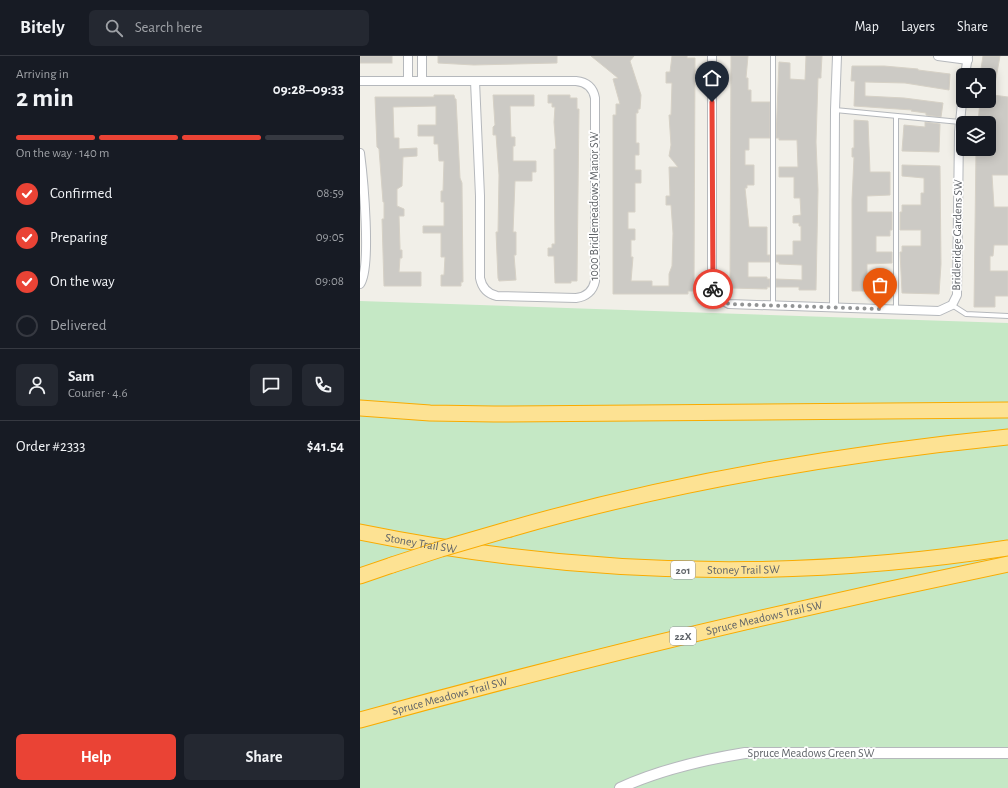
<!DOCTYPE html>
<html lang="en">
<head>
<meta charset="utf-8">
<style>
	body { margin:0; font-family:"Alegreya Sans",sans-serif; background:#242831; color:#f1f3f6; height:100vh; display:flex; flex-direction:column; font-size:15px; white-space:nowrap }
	* { box-sizing:border-box; margin:0 }
	p { font-size:13px; color:#9ea1a6 }
	.icon { flex:none; width:22px; height:22px; fill:none; stroke:currentColor; stroke-width:2; stroke-linecap:round; stroke-linejoin:round }
	.map { position:relative; flex:1; overflow:hidden }
	.sheet { display:flex; flex-direction:column; background:#171b24; width:360px }
	.sheet>* { flex:none }
	.fabs { position:absolute; left:596px; top:12px; display:grid; gap:8px }
	.fabs a { display:grid; place-items:center; width:40px; height:40px; border-radius:6px; background:#171b24; box-shadow:0 2px 10px #0003; font-size:20px }
	.pin { position:absolute; display:grid; place-items:center; width:34px; height:34px; color:#fff; margin:-41px -17px; border-radius:50% 50% 50% 0; rotate:-45deg; box-shadow:0 0 4px #0007 }
	.pin .icon { rotate:45deg }
	.courier { position:absolute; display:grid; place-items:center; width:40px; height:40px; margin:-20px; border:3px solid #ea4335; border-radius:50%; background:#fff; color:#222; box-shadow:0 1px 5px #0007 }
	.head em { font-style:normal; font-weight:600 }
	.head div { display:flex; flex-direction:column-reverse }
	.head { display:flex; align-items:center; justify-content:space-between; height:68px; padding:0 16px }
	h1 { font-size:26px; font-weight:600; line-height:30px }
	.bar { display:grid; grid-template-columns:repeat(4,1fr); gap:6px 4px; align-content:center; height:48px; padding:0 16px }
	.bar i { height:5px; border-radius:3px; background:#363941 }
	.bar .on { background:#ea4335 }
	.bar p { grid-column:span 4 }
	.line { display:flex; align-items:center; gap:10px; padding:0 16px; border-top:1px solid #363941 }
	.line div { flex:1 }
	.round { display:grid; place-items:center; flex:none; width:42px; height:42px; border-radius:6px; background:#242831 }
	ol { padding:0 16px; list-style:none }
	li { display:flex; align-items:center; gap:12px; height:44px }
	li p { margin-inline-start:auto }
	li .icon { padding:4px; border-radius:50%; background:#ea4335; color:#fff; stroke-width:4 }
	li:last-child { color:#9ea1a6 }
	li i { width:22px; height:22px; border:2px solid #363941; border-radius:50% }
	.action { display:flex; gap:8px; margin-top:auto; padding:8px 16px }
	.action a { flex:1; height:46px; border-radius:6px; background:#ea4335; color:#fff; font-size:16px; font-weight:600; line-height:46px; text-align:center }
	.action a+a { background:#242831; color:#f1f3f6 }
	header { display:flex; align-items:center; gap:24px; box-sizing:border-box; height:56px; padding:0 20px; background:#171b24; border-bottom:1px solid #363941 }
	header strong { font-size:19px }
	nav { display:flex; gap:22px; margin-inline-start:auto; font-size:14px }
	.search { width:280px; height:36px; background:#242831; display:flex; align-items:center; gap:10px; box-sizing:border-box; padding:0 14px; border-radius:6px; color:#9ea1a6; font-size:15px }
	main { display:flex; flex:1; min-height:0 }
	.map>svg:first-child { display:block }
</style>
</head>
<body>
<header>
<strong>Bitely</strong>
<div class="search"><svg class="icon" aria-label="search" viewBox="0 0 24 24"><circle cx="10" cy="10" r="6"/><path d="M15 15l6 6"/></svg>Search here</div>
<nav><a>Map</a><a>Layers</a><a>Share</a></nav>
</header>
<main>
<section class="sheet">
<div class="head"><div><h1>2 min</h1><p>Arriving in</p></div><em>09:28–09:33</em></div>
<div class="bar"><i class="on"></i><i class="on"></i><i class="on"></i><i></i><p>On the way · 140 m</p></div>
<ol>
<li><svg class="icon" aria-label="check" viewBox="0 0 24 24"><path d="M5 12l5 5 9-10"/></svg>Confirmed<p>08:59</p></li>
<li><svg class="icon" aria-label="check" viewBox="0 0 24 24"><path d="M5 12l5 5 9-10"/></svg>Preparing<p>09:05</p></li>
<li><svg class="icon" aria-label="check" viewBox="0 0 24 24"><path d="M5 12l5 5 9-10"/></svg>On the way<p>09:08</p></li>
<li><i></i>Delivered</li>
</ol>
<div class="line" style="height:72px"><a class="round"><svg class="icon" aria-label="person" viewBox="0 0 24 24"><circle cx="12" cy="8" r="4"/><path d="M4 21q1-7 8-7t8 7"/></svg></a><div><b>Sam</b><p>Courier · 4.6</p></div><a class="round"><svg class="icon" aria-label="chat" viewBox="0 0 24 24"><path d="M4 5h16v11H9l-5 4z"/></svg></a><a class="round"><svg class="icon" aria-label="phone" viewBox="0 0 24 24"><path d="M5 4h4l2 5-3 2q2 4 5 5l2-3 5 2v4C11 20 4 13 5 4z"/></svg></a></div>
<div class="line" style="height:52px"><div>Order #2333</div><b>$41.54</b></div>
<div class="action"><a>Help</a><a>Share</a></div>
</section>
<div class="map">
<svg width="648" height="732" viewBox="0 0 648 732">
	<rect width="100%" height="100%" fill="#f1efe8"/>
	<path fill="#c5e8c5" d="M 0,245 L 648,267 L 648,732 L 0,732 Z"/>
	<g fill="#cccac5" stroke="#d6d1c6">
		<rect x="0" y="0" width="32" height="7"/>
		<path d="M 78,0 L 197,0 L 197,7 L 114,9 L 78,7 Z"/>
		<path d="M 231,0 L 274,0 L 270,5 L 281,39 L 280,53 L 278,53 L 278,57 L 276,57 L 276,87 L 279,87 L 279,99 L 275,99 L 275,114 L 281,114 L 281,127 L 275,127 L 275,156 L 268,156 L 268,173 L 275,173 L 275,184 L 271,184 L 271,201 L 273,201 L 271,225 L 292,225 L 292,230 L 309,230 L 309,218 L 312,210 L 313,177 L 311,149 L 306,149 L 306,140 L 310,140 L 309,111 L 318,111 L 309,100 L 311,89 L 309,59 L 311,59 L 312,27 L 306,27 L 306,16 L 310,16 L 312,0 L 327,0 L 327,2 L 335,2 L 334,235 L 328,235 L 328,238 L 253,238 L 253,59 L 256,59 L 256,48 L 260,48 L 253,23 L 258,22 Z"/>
		<path d="M 371,0 L 388,0 L 386,22 L 388,22 L 388,34 L 391,34 L 391,46 L 410,46 L 410,82 L 389,82 L 389,94 L 385,94 L 385,109 L 394,109 L 394,129 L 387,129 L 387,132 L 385,132 L 389,171 L 407,171 L 407,199 L 410,199 L 410,206 L 388,206 L 388,221 L 407,221 L 407,223 L 410,223 L 410,231 L 407,231 L 407,233 L 370,232 L 370,230 Z"/>
		<path d="M 446,0 L 462,0 L 461,18 L 461,22 L 458,22 L 456,86 L 458,134 L 456,234 L 439,234 L 439,231 L 416,231 L 416,223 L 442,224 L 442,209 L 419,208 L 419,206 L 416,206 L 416,199 L 433,199 L 433,185 L 441,185 L 441,170 L 439,170 L 439,167 L 433,167 L 433,160 L 441,159 L 440,142 L 434,142 L 434,121 L 419,121 L 419,111 L 438,111 L 437,84 L 419,84 L 419,82 L 416,82 L 419,6 L 430,7 L 430,23 L 445,24 Z"/>
		<path d="M 623,0 L 640,0 L 633,39 L 648,41 L 648,119 L 632,119 L 634,151 L 648,151 L 648,189 L 634,189 L 633,200 L 630,200 L 630,215 L 648,215 L 648,240 L 635,240 L 635,251 L 614,251 L 616,93 L 629,93 L 629,67 L 618,67 L 620,45 L 629,45 L 629,19 L 620,19 Z"/>
		<path d="M 492,10 L 524,10 L 558,13 L 558,14 L 590,18 L 589,34 L 545,27 L 505,26 L 505,40 L 544,42 L 583,47 L 581,61 L 566,59 L 566,57 L 551,55 L 552,54 L 494,50 L 495,25 L 491,25 Z"/>
		<path d="M 74,39 L 94,39 L 95,43 L 96,43 L 100,122 L 102,127 L 103,226 L 101,226 L 101,230 L 81,230 L 81,219 L 84,219 L 85,201 L 81,201 L 81,177 L 63,177 L 63,170 L 84,170 L 84,146 L 81,146 L 81,135 L 83,135 L 84,105 L 79,105 L 78,88 L 74,88 L 74,80 L 58,80 L 58,69 L 76,69 L 76,50 L 33,51 L 34,82 L 39,82 L 39,93 L 57,92 L 57,100 L 43,101 L 42,130 L 37,133 L 37,150 L 44,153 L 44,160 L 39,160 L 40,191 L 40,194 L 42,194 L 42,202 L 40,202 L 39,216 L 61,216 L 61,230 L 24,230 L 22,163 L 24,163 L 24,146 L 23,146 L 19,93 L 17,91 L 15,41 L 74,41 Z"/>
		<path d="M 133,39 L 174,39 L 174,50 L 150,50 L 151,81 L 155,81 L 155,90 L 153,90 L 153,105 L 176,105 L 176,116 L 172,116 L 172,125 L 155,125 L 153,176 L 156,176 L 156,199 L 154,199 L 156,224 L 139,225 L 138,222 L 136,176 L 138,176 L 139,119 L 136,79 L 133,79 L 133,71 L 135,69 Z"/>
		<path d="M 188,39 L 210,39 L 210,42 L 217,42 L 217,53 L 219,53 L 217,225 L 211,225 L 211,227 L 195,227 L 194,200 L 188,200 L 188,192 L 192,192 L 192,188 L 195,188 L 194,93 L 196,93 L 194,66 L 195,51 L 192,51 L 192,47 L 188,47 Z"/>
		<path d="M 494,64 L 508,65 L 510,116 L 530,116 L 530,139 L 507,140 L 507,156 L 532,156 L 532,174 L 530,174 L 530,180 L 516,180 L 516,196 L 532,196 L 532,207 L 507,208 L 507,225 L 516,225 L 516,232 L 509,232 L 509,235 L 492,235 L 492,144 L 494,101 L 492,101 L 492,92 L 494,92 Z"/>
		<path d="M 565,66 L 580,68 L 579,96 L 542,95 L 544,69 L 565,71 Z"/>
		<path d="M 542,109 L 580,110 L 581,208 L 579,238 L 542,237 L 540,196 L 542,196 L 542,190 L 561,190 L 561,174 L 540,174 L 540,156 L 542,156 L 542,149 L 561,149 L 561,137 L 564,137 L 564,122 L 542,120 Z"/>
	</g>
	<g fill="none" stroke-linecap="round" stroke-linejoin="round">
		<g stroke="#b5b8bc" stroke-width="6">
			<g id="service">
				<path d="M 475,54 L 600,66"/>
				<path d="M 536,60 L 536,253"/>
				<path d="M 413,249 L 413,0"/>
				<path d="M 592,249 L 606,258 L 648,260"/>
			</g>
		</g>
		<g stroke="#b5b8bc" stroke-width="10">
			<g id="minor">
				<path d="M 48,0 L 48,25"/>
				<path d="M 62,0 L 62,25"/>
				<path d="M 352,0 L 352,230 L 358,242 L 369,248 L 579,255 L 592,249 L 597,239 L 599,76 L 603,37"/>
				<path d="M 578,0 L 608,4"/>
				<path d="M 605,19 L 608,0"/>
				<path d="M 0,25 L 216,25 C 226,26 233,31 235,42 L 235,225 C 233,235 226,241 216,242 L 137,240 C 128,238 122,232 120,222 L 120,140 L 115,25"/>
				<path d="M 0,97 C 3,120 12,212 0,228"/>
				<path d="M 474,251 L 475,54 L 477,0"/>
			</g>
		</g>
		<g stroke="#b5b8bc" stroke-width="12">
			<path id="tertiary" d="M 260,732 C 299,714 342,704 385,697 L 648,697"/>
		</g>
		<g stroke="#f9ab00" stroke-width="17">
			<g id="motorway">
				<path d="M 0,352 L 70,357 L 134,358 L 648,354"/>
				<path d="M 150,473 C 313,426 480,398 648,381"/>
				<path id="s1" d="M 0,476 C 216,520 430,526 648,492"/>
				<path d="M 0,520 L 32,509"/>
				<path id="s2" d="M 0,664 C 214,605 430,553 648,508"/>
			</g>
		</g>
		<use href="#service" stroke="#fff" stroke-width="4"/>
		<use href="#minor" stroke="#fff" stroke-width="8"/>
		<use href="#tertiary" stroke="#fff" stroke-width="10"/>
		<use href="#motorway" stroke="#fde293" stroke-width="15"/>
		<g stroke="#f9ab00" stroke-width="17" stroke-linecap="butt">
			<path id="motorway-bridge" d="M 32,509 L 81,493 L 150,473"/>
		</g>
		<use href="#motorway-bridge" stroke="#fde293" stroke-width="15"/>
	</g>
	<g fill="none" stroke-linecap="round" stroke-linejoin="round">
		<path stroke="#929495" stroke-width="4" stroke-dasharray="0 7.2" d="M 353,233 L 358,242 L 369,248 L 520,253"/>
		<path stroke="#ea4335" stroke-width="5" d="M 352,46 L 353,233"/>
	</g>
	<g text-anchor="middle" stroke-width="3.5" stroke-linejoin="round" paint-order="stroke">
		<g fill="#fff" stroke="#8f9295" stroke-width="1">
			<rect x="311" y="505" width="24" height="18" rx="3"/>
			<rect x="310" y="571" width="26" height="18" rx="3"/>
		</g>
		<g font-size="11" font-weight="bold" fill="#5f6368">
			<text x="323" y="518">201</text>
			<text x="323" y="584">22X</text>
		</g>
		<g font-size="12" fill="#5f6368" stroke="#fff">
			<text transform="translate(234 150) rotate(-90)" y="4">1000 Bridlemeadows Manor SW</text>
			<text transform="translate(597 179) rotate(-89)" y="4">Bridleridge Gardens SW</text>
			<text dy="4" stroke="none"><textPath href="#s1" startOffset="62">Stoney Trail SW</textPath></text>
			<text dy="4" stroke="none"><textPath href="#s1" startOffset="386">Stoney Trail SW</textPath></text>
			<text dy="4" stroke="none"><textPath href="#s2" startOffset="417">Spruce Meadows Trail SW</textPath></text>
			<text dy="4" stroke="none"><textPath href="#s2" startOffset="93">Spruce Meadows Trail SW</textPath></text>
			<text x="451" y="701">Spruce Meadows Green SW</text>
		</g>
	</g>
</svg>
<div class="fabs">
<a><svg class="icon" aria-label="locate" viewBox="0 0 24 24"><circle cx="12" cy="12" r="6"/><path d="M12 2v4M12 18v4M2 12h4M18 12h4"/></svg></a>
<a><svg class="icon" aria-label="layers" viewBox="0 0 24 24"><path d="M12 4l9 5-9 5-9-5zM3 14l9 5 9-5"/></svg></a>
</div>
<div class="pin" style="left:520px;top:253px;background:#ea580c"><svg class="icon" aria-label="bag" viewBox="0 0 24 24"><path d="M5 8h14l-1 12H6zM9 8a3 3 0 0 1 6 0"/></svg></div>
<div class="pin" style="left:352px;top:46px;background:#1f2937"><svg class="icon" aria-label="home" viewBox="0 0 24 24"><path d="M3 11l9-7 9 7M6 9v11h12V9"/></svg></div>
<div class="courier" style="left:353px;top:233px"><svg class="icon" aria-label="bike" viewBox="0 0 24 24"><circle cx="6" cy="16" r="4"/><circle cx="18" cy="16" r="4"/><path d="M6 16l4-8h5l3 8M10 8l3 8H6M13 5h3"/></svg></div>
</div>
</main>
</body>
</html>
